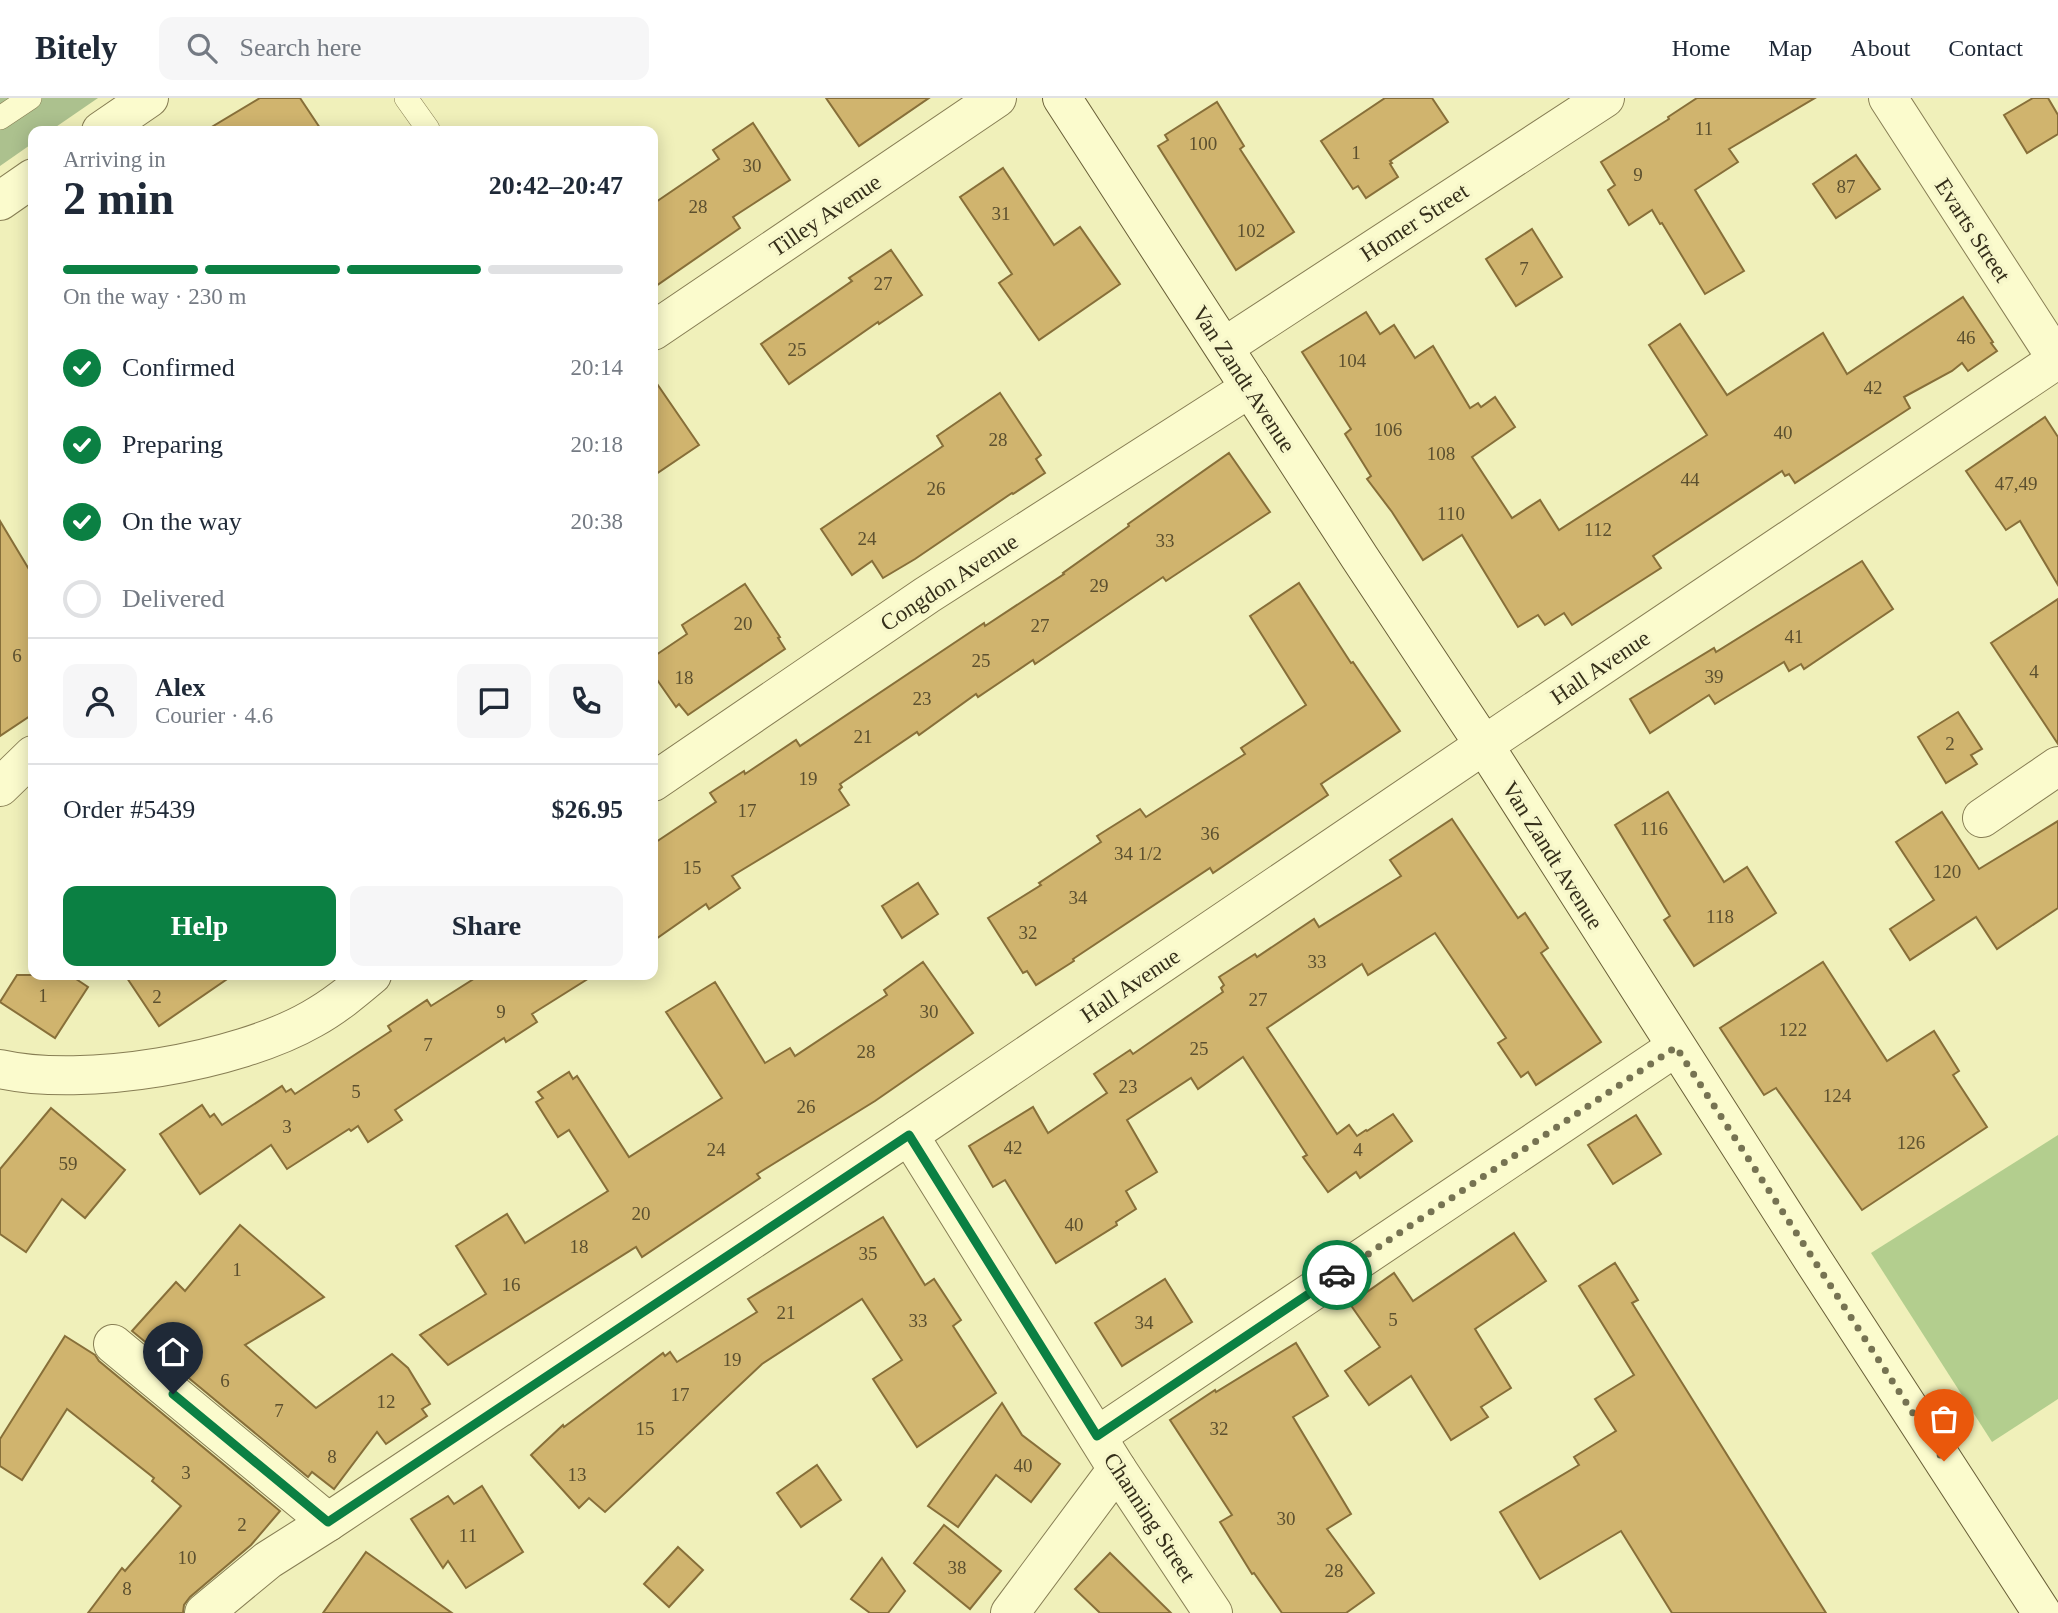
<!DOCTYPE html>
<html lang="en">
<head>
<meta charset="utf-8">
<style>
	body { margin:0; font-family:Georgia,serif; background:#f6f6f7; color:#1f2937; height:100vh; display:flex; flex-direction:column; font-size:26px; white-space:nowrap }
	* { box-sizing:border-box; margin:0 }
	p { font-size:23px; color:#747a83 }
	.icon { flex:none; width:38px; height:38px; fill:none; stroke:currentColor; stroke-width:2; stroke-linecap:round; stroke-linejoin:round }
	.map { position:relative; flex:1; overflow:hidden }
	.drawer { position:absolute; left:28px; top:28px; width:630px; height:854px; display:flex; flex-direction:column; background:#fff; border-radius:14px; box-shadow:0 4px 18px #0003 }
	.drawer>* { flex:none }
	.pin { position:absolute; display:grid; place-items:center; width:60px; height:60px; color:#fff; margin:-72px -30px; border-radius:50% 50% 50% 0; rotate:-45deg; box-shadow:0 0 7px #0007 }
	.pin .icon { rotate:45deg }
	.courier { position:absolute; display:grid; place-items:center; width:70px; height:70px; margin:-35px; border:5px solid #0b8043; border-radius:50%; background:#fff; color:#222; box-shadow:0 2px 9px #0007 }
	.overview em { font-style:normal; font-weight:700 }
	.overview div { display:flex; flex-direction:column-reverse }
	.overview { display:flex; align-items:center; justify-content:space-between; height:119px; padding:0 35px }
	h1 { font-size:46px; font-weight:700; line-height:52px }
	.bar { display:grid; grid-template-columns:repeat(4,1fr); gap:10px 7px; align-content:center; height:84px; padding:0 35px }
	.bar i { height:9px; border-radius:5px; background:#e0e1e3 }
	.bar .on { background:#0b8043 }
	.bar p { grid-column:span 4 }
	.line { display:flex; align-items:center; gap:18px; padding:0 35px; border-top:2px solid #e0e1e3 }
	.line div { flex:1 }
	.round { display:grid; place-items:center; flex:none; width:74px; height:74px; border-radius:14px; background:#f6f6f7 }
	ol { padding:0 35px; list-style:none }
	li { display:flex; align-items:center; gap:21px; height:77px }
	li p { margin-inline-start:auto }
	li .icon { padding:7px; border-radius:50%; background:#0b8043; color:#fff; stroke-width:4 }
	li:last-child { color:#747a83 }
	li i { width:38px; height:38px; border:4px solid #e0e1e3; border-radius:50% }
	.cta { display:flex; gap:14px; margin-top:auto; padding:14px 35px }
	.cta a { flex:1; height:80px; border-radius:14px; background:#0b8043; color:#fff; font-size:28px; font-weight:700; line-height:80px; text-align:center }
	.cta a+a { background:#f6f6f7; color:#1f2937 }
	header { display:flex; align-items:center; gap:42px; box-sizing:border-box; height:98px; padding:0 35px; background:#fff; border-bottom:2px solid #e0e1e3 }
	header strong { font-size:33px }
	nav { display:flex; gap:38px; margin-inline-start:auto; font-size:24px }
	.search { width:490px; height:63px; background:#f6f6f7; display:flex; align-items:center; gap:18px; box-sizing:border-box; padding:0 24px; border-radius:14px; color:#747a83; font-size:26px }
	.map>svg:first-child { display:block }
</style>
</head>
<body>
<header>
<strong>Bitely</strong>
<div class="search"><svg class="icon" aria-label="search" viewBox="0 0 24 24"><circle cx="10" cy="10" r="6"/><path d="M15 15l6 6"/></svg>Search here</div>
<nav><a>Home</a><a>Map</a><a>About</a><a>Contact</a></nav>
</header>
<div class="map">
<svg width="2058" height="1515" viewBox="0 0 2058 1515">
	<rect width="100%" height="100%" fill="#f0f0ba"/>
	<path fill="#b3ce8e" d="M 2058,1037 L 2058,1301 L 1992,1344 L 1871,1155 Z"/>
	<path fill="#acc18e" d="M 0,0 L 98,0 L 50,33 L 33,33 L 33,45 L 0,68 Z"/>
	<g fill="#d0b46e" stroke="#876f39" stroke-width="2">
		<path d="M 260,0 L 300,0 L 322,33 L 205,33 Z"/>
		<path d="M 826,0 L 929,0 L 859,48 Z"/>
		<path d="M 1385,0 L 1432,0 L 1448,24 L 1390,63 L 1392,65 L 1390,66 L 1398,79 L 1366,100 L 1358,88 L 1353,91 L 1321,43 Z"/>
		<path d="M 1697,0 L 1815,0 L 1729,51 L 1738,64 L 1695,92 L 1744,173 L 1705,196 L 1662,125 L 1660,126 L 1652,112 L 1629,127 L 1608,92 L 1615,87 L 1601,64 L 1669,21 L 1668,19 Z"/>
		<path d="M 2033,0 L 2048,0 L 2058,17 L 2058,36 L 2027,55 L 2004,17 Z"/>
		<path d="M 1217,4 L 1244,48 L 1240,51 L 1294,134 L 1236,172 L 1158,48 L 1168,42 L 1165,37 Z"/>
		<path d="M 753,25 L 790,82 L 733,119 L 740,130 L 653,190 L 653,106 L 719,61 L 713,52 Z"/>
		<path d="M 1856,57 L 1880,91 L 1836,120 L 1813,86 Z"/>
		<path d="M 1003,70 L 1054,147 L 1080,129 L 1120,186 L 1039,242 L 999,185 L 1012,176 L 960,99 Z"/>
		<path d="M 1532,131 L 1562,179 L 1516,208 L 1486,161 Z"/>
		<path d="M 891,152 L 922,197 L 879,226 L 878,224 L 789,286 L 761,246 L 852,183 L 849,180 Z"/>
		<path d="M 1963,199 L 1993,244 L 1991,245 L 1997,253 L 1968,273 L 1962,265 L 1952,273 L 1904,299 L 1910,310 L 1795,385 L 1789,376 L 1785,378 L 1782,373 L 1653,458 L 1661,470 L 1572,527 L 1564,515 L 1545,527 L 1538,517 L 1518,529 L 1462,437 L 1423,462 L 1392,414 L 1367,381 L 1371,378 L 1345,336 L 1351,331 L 1302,254 L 1366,214 L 1380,236 L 1394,227 L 1415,260 L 1433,248 L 1470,310 L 1478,305 L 1481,309 L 1495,299 L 1515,329 L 1472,359 L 1512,420 L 1540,402 L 1559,432 L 1707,337 L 1649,247 L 1680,226 L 1727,297 L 1823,235 L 1847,276 Z"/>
		<path d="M 653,280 L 699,347 L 653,378 Z"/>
		<path d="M 1000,295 L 1041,357 L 1036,361 L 1045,375 L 1013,396 L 1012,395 L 915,461 L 883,480 L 872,463 L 852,477 L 821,431 L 943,348 L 937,338 Z"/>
		<path d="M 2045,319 L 2058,339 L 2058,487 L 2020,423 L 2006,432 L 1966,373 Z"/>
		<path d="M 1229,355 L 1270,414 L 1166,483 L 1163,479 L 1035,566 L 1033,562 L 978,599 L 976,596 L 919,637 L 917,634 L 840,686 L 842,689 L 839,692 L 849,707 L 732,778 L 740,790 L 709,811 L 706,806 L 653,843 L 653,746 L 716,704 L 710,695 L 744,673 L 745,676 L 796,642 L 800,648 L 984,525 L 985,528 L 1064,476 L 1063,475 L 1129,428 L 1128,426 Z"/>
		<path d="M 0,423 L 33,478 L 33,616 L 0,638 Z"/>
		<path d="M 1862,463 L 1893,511 L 1804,571 L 1801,566 L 1789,573 L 1784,564 L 1715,606 L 1709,597 L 1650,635 L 1630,601 L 1714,550 L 1716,554 Z"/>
		<path d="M 1299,485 L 1351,565 L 1353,564 L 1400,633 L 1321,686 L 1328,697 L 1213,775 L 1210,770 L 1073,861 L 1074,863 L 1036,887 L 1027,873 L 1023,875 L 988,820 L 1041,787 L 1039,785 L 1101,744 L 1097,738 L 1140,711 L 1146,719 L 1245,656 L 1241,650 L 1306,607 L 1250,518 Z"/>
		<path d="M 745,486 L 780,539 L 778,540 L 785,551 L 688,617 L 679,606 L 676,609 L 653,576 L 653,559 L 687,536 L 682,527 Z"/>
		<path d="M 2058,501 L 2058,646 L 1991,545 Z"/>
		<path d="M 1958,614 L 1982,651 L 1971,657 L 1977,666 L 1946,685 L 1918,639 Z"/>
		<path d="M 1668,694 L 1724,784 L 1747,769 L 1776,815 L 1694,868 L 1664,822 L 1670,818 L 1615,727 Z"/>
		<path d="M 1942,714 L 1979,771 L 2058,723 L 2058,810 L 1997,851 L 1976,819 L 1910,862 L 1890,831 L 1934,802 L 1896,744 Z"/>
		<path d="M 1452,721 L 1518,820 L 1525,815 L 1548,850 L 1541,855 L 1601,944 L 1536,987 L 1528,974 L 1521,979 L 1498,945 L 1506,940 L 1435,835 L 1368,877 L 1362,866 L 1267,930 L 1337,1036 L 1349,1027 L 1357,1038 L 1366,1032 L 1367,1033 L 1393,1016 L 1412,1043 L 1360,1080 L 1356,1074 L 1328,1094 L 1303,1059 L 1307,1057 L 1243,959 L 1198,991 L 1191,980 L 1127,1022 L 1157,1074 L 1126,1093 L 1136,1111 L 1116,1124 L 1117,1127 L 1056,1165 L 1005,1082 L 993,1089 L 969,1048 L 1033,1009 L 1048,1035 L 1107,995 L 1094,976 L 1130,952 L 1133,956 L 1223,894 L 1221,890 L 1224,887 L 1219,879 L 1255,856 L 1257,859 L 1314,821 L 1319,829 L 1401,778 L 1390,762 Z"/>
		<path d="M 918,785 L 938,816 L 902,840 L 882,808 Z"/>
		<path d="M 923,864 L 973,935 L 875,1003 L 757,1076 L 760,1080 L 642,1159 L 636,1149 L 448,1267 L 420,1237 L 486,1196 L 456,1148 L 507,1116 L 525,1145 L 608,1093 L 569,1032 L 558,1039 L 536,1004 L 543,1000 L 538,994 L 569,974 L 573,981 L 577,978 L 629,1059 L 722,1000 L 666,914 L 715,884 L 765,965 L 790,950 L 795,958 L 887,897 L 884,892 Z"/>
		<path d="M 1823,864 L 1887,963 L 1934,933 L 1959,973 L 1953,977 L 1987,1029 L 1862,1112 L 1776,990 L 1764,997 L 1720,930 Z"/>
		<path d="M 17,877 L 70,877 L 88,889 L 55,940 L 0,904 Z"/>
		<path d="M 125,877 L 233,877 L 159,928 Z"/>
		<path d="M 480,877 L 594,877 L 532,916 L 537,924 L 506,944 L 504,940 L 395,1012 L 402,1022 L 368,1044 L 358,1028 L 351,1033 L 349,1031 L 287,1071 L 271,1047 L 200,1096 L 160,1036 L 202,1007 L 210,1019 L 214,1016 L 222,1027 L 282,988 L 286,994 L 291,991 L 295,996 L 391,933 L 388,928 L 427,902 L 431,908 Z"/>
		<path d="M 51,1010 L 125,1072 L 85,1120 L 62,1101 L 26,1154 L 0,1136 L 0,1071 Z"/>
		<path d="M 1636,1017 L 1661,1056 L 1613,1086 L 1588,1047 Z"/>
		<path d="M 883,1119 L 925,1187 L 934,1181 L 961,1222 L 953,1228 L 996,1295 L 917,1349 L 873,1281 L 902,1262 L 862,1201 L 762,1266 L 605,1414 L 589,1400 L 579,1410 L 531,1357 L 563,1327 L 564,1329 L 663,1255 L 665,1258 L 670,1254 L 677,1264 L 757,1214 L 748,1201 Z"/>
		<path d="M 240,1127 L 324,1199 L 245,1247 L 316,1310 L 392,1256 L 408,1270 L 430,1306 L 422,1311 L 427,1318 L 386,1346 L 377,1334 L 334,1391 L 312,1374 L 308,1379 L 132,1233 L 176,1184 L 185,1193 Z"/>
		<path d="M 1514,1135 L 1546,1183 L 1475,1231 L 1511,1290 L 1481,1309 L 1488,1319 L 1451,1342 L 1411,1278 L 1369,1307 L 1345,1273 L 1380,1249 L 1350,1206 L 1394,1175 L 1413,1203 Z"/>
		<path d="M 1615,1165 L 1638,1202 L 1632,1205 L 1826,1515 L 1672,1515 L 1621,1433 L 1540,1481 L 1500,1414 L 1579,1367 L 1574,1359 L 1616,1333 L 1595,1301 L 1634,1277 L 1579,1188 Z"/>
		<path d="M 1165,1181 L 1192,1224 L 1122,1268 L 1095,1225 Z"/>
		<path d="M 65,1238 L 95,1257 L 99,1263 L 280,1413 L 251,1447 L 190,1499 L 184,1507 L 183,1515 L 88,1515 L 122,1470 L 125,1473 L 181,1408 L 152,1383 L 154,1380 L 67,1311 L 22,1382 L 0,1368 L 0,1341 Z"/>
		<path d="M 1296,1245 L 1328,1298 L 1293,1319 L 1351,1416 L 1327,1431 L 1374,1495 L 1346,1515 L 1282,1515 L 1254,1475 L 1252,1476 L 1220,1424 L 1232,1417 L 1170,1322 L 1215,1292 L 1216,1294 Z"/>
		<path d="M 1002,1305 L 1022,1337 L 1060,1366 L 1031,1404 L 996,1377 L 958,1429 L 928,1408 Z"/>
		<path d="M 817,1367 L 841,1402 L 801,1429 L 777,1395 Z"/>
		<path d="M 482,1388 L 523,1454 L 466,1490 L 448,1463 L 443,1470 L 411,1421 L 448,1398 L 454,1406 Z"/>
		<path d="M 944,1427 L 1001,1473 L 970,1511 L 914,1465 Z"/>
		<path d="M 678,1449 L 703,1472 L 669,1509 L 644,1486 Z"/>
		<path d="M 366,1454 L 452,1515 L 323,1515 Z"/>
		<path d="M 1110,1455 L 1171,1515 L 1100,1515 L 1075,1491 Z"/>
		<path d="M 882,1460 L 905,1493 L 888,1515 L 870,1515 L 851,1501 Z"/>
	</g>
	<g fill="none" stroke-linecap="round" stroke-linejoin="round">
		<g stroke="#877e54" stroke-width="24">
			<g id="lane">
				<path d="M 406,0 L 428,31"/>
				<path d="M 0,20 L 30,0"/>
			</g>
		</g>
		<g stroke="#877e54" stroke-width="40">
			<g id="street">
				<path d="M 1888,0 L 2058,263"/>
				<path d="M 101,33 L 149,0"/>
				<path d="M 0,103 L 33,80"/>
				<path d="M 653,233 L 997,0"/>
				<path d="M 1224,249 L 1605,0"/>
				<path d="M 653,684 L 927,497 L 1250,290"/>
				<path d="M 0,689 L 33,657"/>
				<path d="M 1982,720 L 2058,668"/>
				<path d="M 0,971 C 84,990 237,964 312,921 C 334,909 353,893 372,877"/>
				<path d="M 909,1037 L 1117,1371 L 1213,1515"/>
				<path d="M 113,1246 L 328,1424"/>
				<path d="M 1097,1338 L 1676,949"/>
				<path d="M 204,1515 L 268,1462 L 328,1424 L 909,1037 L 1484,647 L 2058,261"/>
				<path d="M 1010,1515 L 1117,1371"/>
			</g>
		</g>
		<g stroke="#695f37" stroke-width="40">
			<path id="secondary" d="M 1062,0 L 1360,460 L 1484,647 L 1813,1162 L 2042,1515"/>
		</g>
		<use href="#lane" stroke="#fbfbcd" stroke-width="23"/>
		<use href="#street" stroke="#fbfbcd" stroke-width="38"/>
		<use href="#secondary" stroke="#fbfbcd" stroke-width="38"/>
	</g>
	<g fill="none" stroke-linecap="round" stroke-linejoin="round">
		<path stroke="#767352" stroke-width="7" stroke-dasharray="0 12.6" d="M 1337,1177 L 1676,949 L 1944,1363"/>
		<path stroke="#0b8043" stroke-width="9" d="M 173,1296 L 328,1424 L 909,1037 L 1097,1338 L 1337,1177"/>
	</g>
	<g text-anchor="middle" stroke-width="7" stroke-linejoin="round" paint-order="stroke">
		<g font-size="19" fill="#5c502f">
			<text x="1704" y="37">11</text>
			<text x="1203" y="52">100</text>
			<text x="1356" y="61">1</text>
			<text x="752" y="74">30</text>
			<text x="1638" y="83">9</text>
			<text x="1846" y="95">87</text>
			<text x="698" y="115">28</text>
			<text x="1001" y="122">31</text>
			<text x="1251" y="139">102</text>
			<text x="1524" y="177">7</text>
			<text x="883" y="192">27</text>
			<text x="1966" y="246">46</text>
			<text x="797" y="258">25</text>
			<text x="1352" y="269">104</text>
			<text x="1873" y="296">42</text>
			<text x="1388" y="338">106</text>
			<text x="1783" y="341">40</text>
			<text x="998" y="348">28</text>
			<text x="1441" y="362">108</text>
			<text x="1690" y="388">44</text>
			<text x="2016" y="392">47,49</text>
			<text x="936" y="397">26</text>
			<text x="1451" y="422">110</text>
			<text x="1598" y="438">112</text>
			<text x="867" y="447">24</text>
			<text x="1165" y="449">33</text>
			<text x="1099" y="494">29</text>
			<text x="743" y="532">20</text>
			<text x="1040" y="534">27</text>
			<text x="1794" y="545">41</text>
			<text x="17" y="564">6</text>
			<text x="981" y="569">25</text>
			<text x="2034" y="580">4</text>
			<text x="1714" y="585">39</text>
			<text x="684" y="586">18</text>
			<text x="922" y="607">23</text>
			<text x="863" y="645">21</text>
			<text x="1950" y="652">2</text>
			<text x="808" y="687">19</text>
			<text x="747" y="719">17</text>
			<text x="1654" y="737">116</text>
			<text x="1210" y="742">36</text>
			<text x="1138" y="762">34 1/2</text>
			<text x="692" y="776">15</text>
			<text x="1947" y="780">120</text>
			<text x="1078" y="806">34</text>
			<text x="1720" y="825">118</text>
			<text x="1028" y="841">32</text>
			<text x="1317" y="870">33</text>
			<text x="43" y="904">1</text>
			<text x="157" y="905">2</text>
			<text x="1258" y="908">27</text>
			<text x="501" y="920">9</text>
			<text x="929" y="920">30</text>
			<text x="1793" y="938">122</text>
			<text x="428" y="953">7</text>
			<text x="1199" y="957">25</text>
			<text x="866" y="960">28</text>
			<text x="1128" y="995">23</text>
			<text x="356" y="1000">5</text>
			<text x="1837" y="1004">124</text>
			<text x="806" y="1015">26</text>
			<text x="287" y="1035">3</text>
			<text x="1911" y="1051">126</text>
			<text x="1013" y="1056">42</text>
			<text x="716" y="1058">24</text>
			<text x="1358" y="1058">4</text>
			<text x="68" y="1072">59</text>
			<text x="641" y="1122">20</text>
			<text x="1074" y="1133">40</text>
			<text x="579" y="1155">18</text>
			<text x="868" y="1162">35</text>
			<text x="237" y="1178">1</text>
			<text x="511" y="1193">16</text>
			<text x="786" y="1221">21</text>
			<text x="1393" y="1228">5</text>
			<text x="918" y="1229">33</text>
			<text x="1144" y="1231">34</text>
			<text x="732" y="1268">19</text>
			<text x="225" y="1289">6</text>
			<text x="680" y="1303">17</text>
			<text x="386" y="1310">12</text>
			<text x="279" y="1319">7</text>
			<text x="645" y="1337">15</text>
			<text x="1219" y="1337">32</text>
			<text x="332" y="1365">8</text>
			<text x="1023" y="1374">40</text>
			<text x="186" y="1381">3</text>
			<text x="577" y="1383">13</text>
			<text x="1286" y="1427">30</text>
			<text x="242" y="1433">2</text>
			<text x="468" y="1444">11</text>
			<text x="187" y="1466">10</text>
			<text x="957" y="1476">38</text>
			<text x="1334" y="1479">28</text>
			<text x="127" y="1497">8</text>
		</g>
		<g font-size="23" fill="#352f1a" stroke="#f7f7ca">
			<text transform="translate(825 117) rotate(-34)" y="8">Tilley Avenue</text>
			<text transform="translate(1414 124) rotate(-33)" y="8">Homer Street</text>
			<text transform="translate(1973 132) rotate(57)" y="8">Evarts Street</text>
			<text transform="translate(1244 281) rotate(57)" y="8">Van Zandt Avenue</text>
			<text transform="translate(949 484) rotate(-33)" y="8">Congdon Avenue</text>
			<text transform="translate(1600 569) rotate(-34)" y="8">Hall Avenue</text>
			<text transform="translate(1553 757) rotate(58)" y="8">Van Zandt Avenue</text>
			<text transform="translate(1130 887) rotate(-34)" y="8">Hall Avenue</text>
			<text transform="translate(1150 1419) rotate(57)" y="8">Channing Street</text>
		</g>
	</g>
</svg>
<div class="pin" style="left:1944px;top:1363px;background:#ea580c"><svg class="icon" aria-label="bag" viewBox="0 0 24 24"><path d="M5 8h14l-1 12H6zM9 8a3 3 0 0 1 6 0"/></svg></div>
<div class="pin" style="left:173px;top:1296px;background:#1f2937"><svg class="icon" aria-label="home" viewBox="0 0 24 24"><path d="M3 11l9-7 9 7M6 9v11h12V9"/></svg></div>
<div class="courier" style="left:1337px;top:1177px"><svg class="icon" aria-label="car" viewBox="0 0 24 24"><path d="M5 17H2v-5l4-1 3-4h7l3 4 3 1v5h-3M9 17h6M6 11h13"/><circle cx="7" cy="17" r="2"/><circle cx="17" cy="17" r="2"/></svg></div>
<section class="drawer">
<div class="overview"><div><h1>2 min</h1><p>Arriving in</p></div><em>20:42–20:47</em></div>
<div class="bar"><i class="on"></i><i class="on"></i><i class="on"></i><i></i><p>On the way · 230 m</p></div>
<ol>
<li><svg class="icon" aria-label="check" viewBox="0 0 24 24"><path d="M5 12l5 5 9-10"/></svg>Confirmed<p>20:14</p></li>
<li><svg class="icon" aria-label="check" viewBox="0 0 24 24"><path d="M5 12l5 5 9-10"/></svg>Preparing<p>20:18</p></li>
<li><svg class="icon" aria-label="check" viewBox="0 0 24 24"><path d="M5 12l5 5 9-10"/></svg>On the way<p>20:38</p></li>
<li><i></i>Delivered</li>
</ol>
<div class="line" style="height:126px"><a class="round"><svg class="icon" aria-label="person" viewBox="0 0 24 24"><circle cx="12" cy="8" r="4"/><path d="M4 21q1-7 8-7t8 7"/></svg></a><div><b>Alex</b><p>Courier · 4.6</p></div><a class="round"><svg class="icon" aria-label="chat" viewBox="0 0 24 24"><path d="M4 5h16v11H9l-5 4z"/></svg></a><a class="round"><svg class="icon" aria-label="phone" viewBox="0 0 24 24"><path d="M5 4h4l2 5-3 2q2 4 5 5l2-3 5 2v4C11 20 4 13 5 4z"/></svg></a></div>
<div class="line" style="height:91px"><div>Order #5439</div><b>$26.95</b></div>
<div class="cta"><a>Help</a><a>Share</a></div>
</section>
</div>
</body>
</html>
